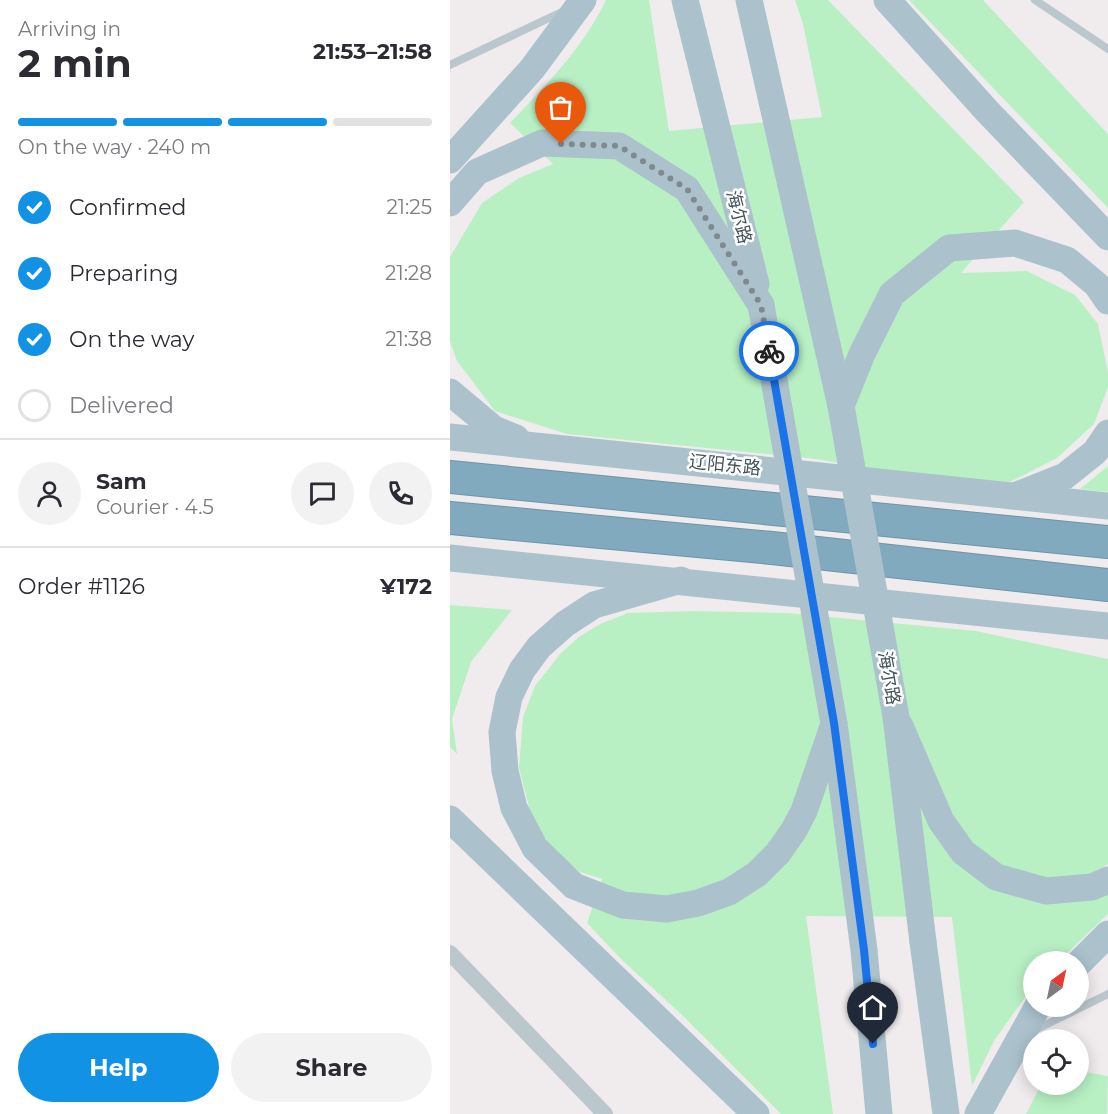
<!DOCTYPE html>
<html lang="en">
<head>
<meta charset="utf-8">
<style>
	body { margin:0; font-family:Montserrat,"Noto Sans SC",sans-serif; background:#f2f2f3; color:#2b2b33; height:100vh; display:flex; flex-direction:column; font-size:22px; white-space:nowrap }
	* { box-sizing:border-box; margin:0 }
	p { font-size:20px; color:#7c7c81 }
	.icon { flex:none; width:33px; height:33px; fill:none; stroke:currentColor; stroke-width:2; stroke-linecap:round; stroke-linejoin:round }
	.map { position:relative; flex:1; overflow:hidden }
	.drawer { display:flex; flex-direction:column; background:#fff; width:450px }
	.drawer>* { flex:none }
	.needle { width:39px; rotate:33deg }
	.controls { position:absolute; left:573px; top:951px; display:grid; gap:12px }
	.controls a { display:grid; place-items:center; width:66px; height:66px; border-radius:50%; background:#fff; box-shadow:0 3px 15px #0003; font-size:30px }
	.pin { position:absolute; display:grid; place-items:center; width:51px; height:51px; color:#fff; margin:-62px -26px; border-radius:50% 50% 50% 0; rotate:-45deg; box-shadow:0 0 6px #0007 }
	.pin .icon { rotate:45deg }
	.courier { position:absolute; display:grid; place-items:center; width:60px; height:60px; margin:-30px; border:4px solid #1a73e8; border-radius:50%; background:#fff; color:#222; box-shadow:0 2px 8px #0007 }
	.summary em { font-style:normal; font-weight:700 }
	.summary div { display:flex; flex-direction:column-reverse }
	.summary { display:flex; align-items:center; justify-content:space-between; height:102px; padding:0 18px }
	h1 { font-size:39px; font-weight:700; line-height:45px }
	.bar { display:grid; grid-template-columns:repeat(4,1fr); gap:9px 6px; align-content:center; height:72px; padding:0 18px }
	.bar i { height:8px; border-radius:4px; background:#e1e1e2 }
	.bar .selected { background:#1292e4 }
	.bar p { grid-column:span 4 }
	.line { display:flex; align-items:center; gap:15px; padding:0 18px; border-top:2px solid #e1e1e2 }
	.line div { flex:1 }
	.round { display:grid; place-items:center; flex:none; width:63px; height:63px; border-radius:32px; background:#f2f2f3 }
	ol { padding:0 18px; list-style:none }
	li { display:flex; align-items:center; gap:18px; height:66px }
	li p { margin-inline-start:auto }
	li .icon { padding:6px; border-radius:50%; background:#1292e4; color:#fff; stroke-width:4 }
	li:last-child { color:#7c7c81 }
	li i { width:33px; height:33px; border:3px solid #e1e1e2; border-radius:50% }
	.primary-button { display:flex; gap:12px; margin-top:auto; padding:12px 18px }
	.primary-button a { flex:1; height:69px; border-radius:36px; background:#1292e4; color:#fff; font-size:24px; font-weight:700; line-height:69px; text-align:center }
	.primary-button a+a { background:#f2f2f3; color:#2b2b33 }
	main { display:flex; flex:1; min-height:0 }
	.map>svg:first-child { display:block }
</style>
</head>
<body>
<main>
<section class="drawer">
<div class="summary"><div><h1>2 min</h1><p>Arriving in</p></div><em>21:53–21:58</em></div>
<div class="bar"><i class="selected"></i><i class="selected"></i><i class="selected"></i><i></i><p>On the way · 240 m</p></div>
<ol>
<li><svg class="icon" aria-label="check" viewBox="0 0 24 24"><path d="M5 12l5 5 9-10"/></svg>Confirmed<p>21:25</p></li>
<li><svg class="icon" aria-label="check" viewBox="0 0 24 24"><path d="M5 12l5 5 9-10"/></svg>Preparing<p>21:28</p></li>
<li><svg class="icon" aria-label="check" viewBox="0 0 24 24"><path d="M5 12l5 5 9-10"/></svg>On the way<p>21:38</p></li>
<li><i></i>Delivered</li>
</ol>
<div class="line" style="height:108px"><a class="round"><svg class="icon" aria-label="person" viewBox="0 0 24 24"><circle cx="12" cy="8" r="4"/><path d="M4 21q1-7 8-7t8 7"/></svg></a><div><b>Sam</b><p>Courier · 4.5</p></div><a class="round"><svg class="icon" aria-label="chat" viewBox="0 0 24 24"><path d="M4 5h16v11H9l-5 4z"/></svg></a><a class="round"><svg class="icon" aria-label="phone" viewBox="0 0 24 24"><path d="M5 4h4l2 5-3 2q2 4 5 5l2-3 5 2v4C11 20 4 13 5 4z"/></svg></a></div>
<div class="line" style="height:78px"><div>Order #1126</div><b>¥172</b></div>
<div class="primary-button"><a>Help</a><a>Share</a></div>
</section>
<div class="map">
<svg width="658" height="1114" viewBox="0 0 658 1114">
	<rect width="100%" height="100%" fill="#f0eced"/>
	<g fill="#b8f0c4">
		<path d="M 156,0 L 199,0 L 219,131 L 372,117 L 353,24 L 345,0 L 378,0 L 574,202 L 511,273 L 577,271 L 625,295 L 648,324 L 658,372 L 658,387 L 644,424 L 607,458 L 560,482 L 443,473 L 366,459 L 117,434 L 45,411 L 7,361 L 0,341 L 0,257 L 32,203 L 69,178 L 103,164 L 60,123 C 96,85 133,48 156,0 Z"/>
		<path d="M 459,0 L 533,0 L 658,134 L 658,208 Z"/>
		<path d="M 658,466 L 658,492 L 630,489 Z"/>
		<path d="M 0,605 L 62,610 L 21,662 L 2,719 L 7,754 L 0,747 Z"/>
		<path d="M 242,611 L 338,613 L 526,631 L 658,659 L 658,864 L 648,871 L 658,889 L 658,914 L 609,961 L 584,962 L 583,986 L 544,1041 L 522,1086 L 502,917 L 356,916 L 383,1114 L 331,1114 L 231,1014 L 173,961 L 137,923 L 152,879 L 130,872 L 97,845 L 84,826 L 69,768 L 73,717 L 85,686 L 111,653 L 130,636 L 150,624 L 178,613 Z"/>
		<path d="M 629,1071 L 658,1076 L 657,1114 L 576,1114 L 591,1085 L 628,1084 Z"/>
	</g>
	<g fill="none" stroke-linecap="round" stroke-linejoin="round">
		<g stroke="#6d95aa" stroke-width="34">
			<g id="highway">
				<path d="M 0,477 L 658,542"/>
				<path d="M 0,518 L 322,548 L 658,585"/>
			</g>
		</g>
		<g stroke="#bac7cd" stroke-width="8">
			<path d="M 585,0 L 658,49"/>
			<path d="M 0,65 L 116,10"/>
			<path d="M 583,1031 L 658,994"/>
		</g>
		<path stroke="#bac7cd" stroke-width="16" d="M 0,953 L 155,1114"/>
		<g stroke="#abc2cd" stroke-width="27">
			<path d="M 235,0 L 306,284"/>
			<path d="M 299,0 L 391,406"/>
			<path d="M 437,0 L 537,111 L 658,237"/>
			<path d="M 0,160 L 82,69 L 133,0"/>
			<path d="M 0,203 L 27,172 L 92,143 L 169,146 L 237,189 L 311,305"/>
			<path d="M 0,392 L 44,429 L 66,438"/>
			<path d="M 391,406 L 412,354 L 442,294 L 499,248 L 565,243 L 617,260 L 647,285 L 658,301"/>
			<path d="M 0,437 L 658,506"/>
			<path d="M 567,495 L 615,476 L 645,452 L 658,433"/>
			<path d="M 0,558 L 658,626"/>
			<path d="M 231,580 L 144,605 L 115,624 L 89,647 L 72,670 L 59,697 L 52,732 L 55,771 L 64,808 L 85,848 L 124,886 L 173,905 L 217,909 L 248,903 L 279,892 L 307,874 L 328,853 L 344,830 L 354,811 L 384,724"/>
			<path d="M 450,726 L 491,821 L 513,852 L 546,877 L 596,891 L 642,887 L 658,880"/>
			<path d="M 385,731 L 414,950 L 429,1114"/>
			<path d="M 0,819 L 306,1114"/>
			<path d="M 473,942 L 496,1114"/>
			<path d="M 628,964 L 658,934"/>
			<path d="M 528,1114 L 588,1006"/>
		</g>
		<use href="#highway" stroke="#82aabe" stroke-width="32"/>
		<g stroke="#abc2cd" stroke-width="27">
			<path d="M 311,305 L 384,724"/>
			<path d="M 391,406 L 446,717 L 473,942"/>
		</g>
	</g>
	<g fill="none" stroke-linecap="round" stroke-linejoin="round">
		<path stroke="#80898e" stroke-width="6" stroke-dasharray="0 10.8" d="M 111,144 L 169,146 L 237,189 L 311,305 L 319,351"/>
		<path stroke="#1a73e8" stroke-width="8" d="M 319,351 L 384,723 L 414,950 L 423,1044"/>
	</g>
	<g text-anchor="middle" stroke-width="5" stroke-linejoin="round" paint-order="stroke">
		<g font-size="18" fill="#44545b" stroke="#fff">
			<text transform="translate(289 217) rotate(76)" y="6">海尔路</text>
			<text transform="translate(275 465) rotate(6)" y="6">辽阳东路</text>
			<text transform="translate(439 678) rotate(80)" y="6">海尔路</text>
		</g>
	</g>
</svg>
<div class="controls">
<a><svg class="needle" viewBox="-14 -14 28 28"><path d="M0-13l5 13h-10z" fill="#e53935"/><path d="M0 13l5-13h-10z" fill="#7c7c81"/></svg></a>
<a><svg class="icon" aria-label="locate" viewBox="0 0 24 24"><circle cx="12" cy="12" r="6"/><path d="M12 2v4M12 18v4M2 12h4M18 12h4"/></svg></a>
</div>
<div class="pin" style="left:111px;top:144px;background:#ea580c"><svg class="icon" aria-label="bag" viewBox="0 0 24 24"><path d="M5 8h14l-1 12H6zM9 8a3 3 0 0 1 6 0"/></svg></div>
<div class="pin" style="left:423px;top:1044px;background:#1f2937"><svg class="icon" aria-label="home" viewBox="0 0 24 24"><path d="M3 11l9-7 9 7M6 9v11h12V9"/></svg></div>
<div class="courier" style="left:319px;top:351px"><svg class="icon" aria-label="bike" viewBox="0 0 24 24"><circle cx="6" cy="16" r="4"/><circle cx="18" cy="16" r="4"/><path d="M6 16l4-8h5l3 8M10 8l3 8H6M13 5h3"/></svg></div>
</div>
</main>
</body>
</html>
